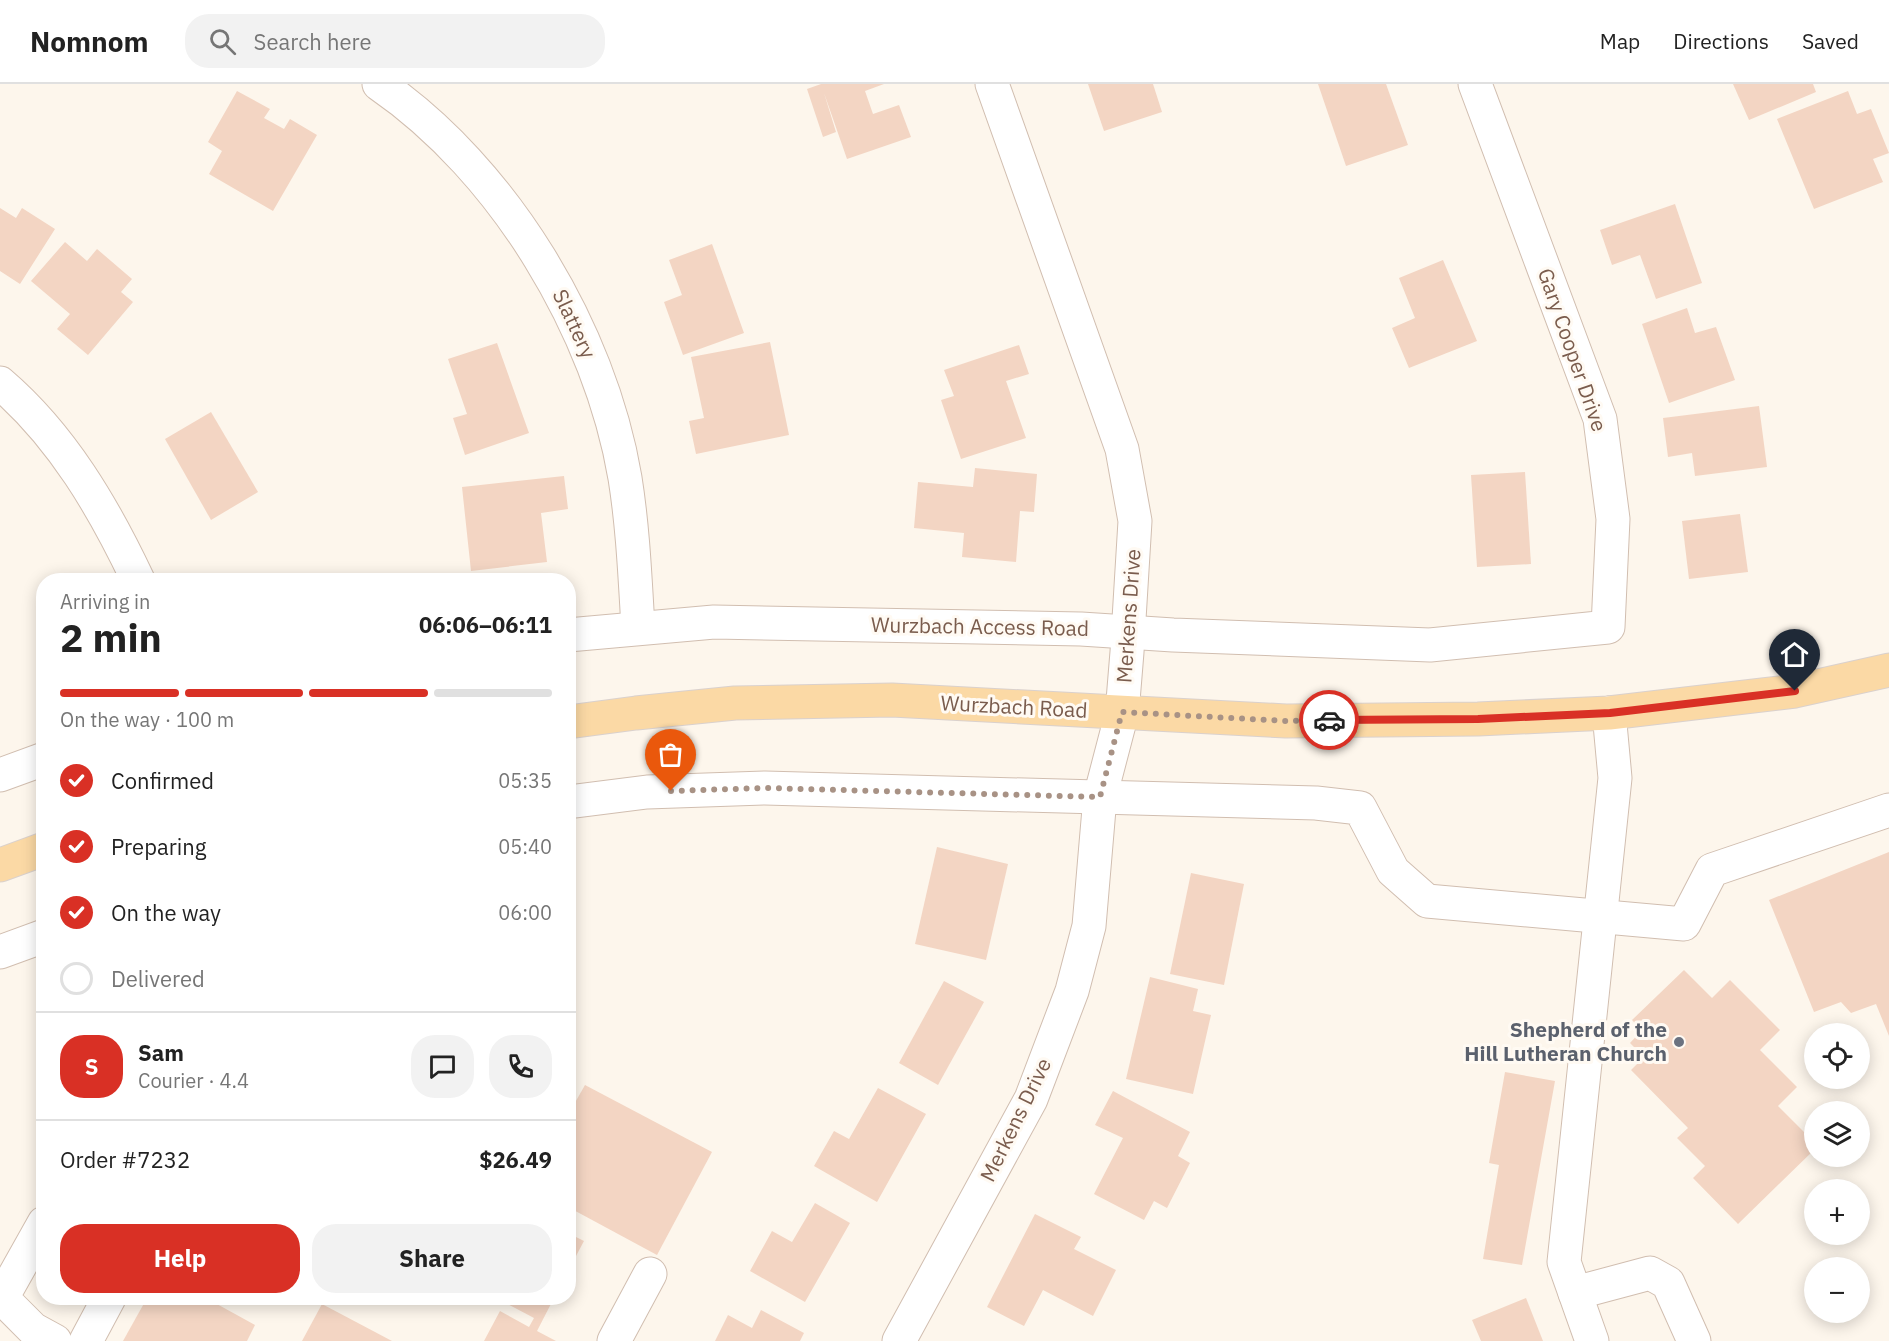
<!DOCTYPE html>
<html lang="en">
<head>
<meta charset="utf-8">
<style>
	body { margin:0; font-family:"IBM Plex Sans",sans-serif; background:#f2f2f2; color:#222; height:100vh; display:flex; flex-direction:column; font-size:22px; white-space:nowrap }
	* { box-sizing:border-box; margin:0 }
	p { font-size:20px; color:#767676 }
	.icon { flex:none; width:33px; height:33px; fill:none; stroke:currentColor; stroke-width:2; stroke-linecap:round; stroke-linejoin:round }
	.map { position:relative; flex:1; overflow:hidden }
	.side { position:absolute; left:36px; top:489px; width:540px; height:732px; display:flex; flex-direction:column; background:#fff; border-radius:24px; box-shadow:0 3px 15px #0003 }
	.side>* { flex:none }
	.controls { position:absolute; left:1804px; top:939px; display:grid; gap:12px }
	.controls a { display:grid; place-items:center; width:66px; height:66px; border-radius:50%; background:#fff; box-shadow:0 3px 15px #0003; font-size:30px }
	.pin { position:absolute; display:grid; place-items:center; width:51px; height:51px; color:#fff; margin:-62px -26px; border-radius:50% 50% 50% 0; rotate:-45deg; box-shadow:0 0 6px #0007 }
	.pin .icon { rotate:45deg }
	.courier { position:absolute; display:grid; place-items:center; width:60px; height:60px; margin:-30px; border:4px solid #d93025; border-radius:50%; background:#fff; color:#222; box-shadow:0 2px 8px #0007 }
	.headline em { font-style:normal; font-weight:800 }
	.headline div { display:flex; flex-direction:column-reverse }
	.headline { display:flex; align-items:center; justify-content:space-between; height:102px; padding:0 24px }
	h1 { font-size:39px; font-weight:800; line-height:45px }
	.bar { display:grid; grid-template-columns:repeat(4,1fr); gap:9px 6px; align-content:center; height:72px; padding:0 24px }
	.bar i { height:8px; border-radius:4px; background:#e0e0e0 }
	.bar .current { background:#d93025 }
	.bar p { grid-column:span 4 }
	.line { display:flex; align-items:center; gap:15px; padding:0 24px; border-top:2px solid #e0e0e0 }
	.line div { flex:1 }
	.round { display:grid; place-items:center; flex:none; width:63px; height:63px; border-radius:24px; background:#f2f2f2 }
	ol { padding:0 24px; list-style:none }
	li { display:flex; align-items:center; gap:18px; height:66px }
	li p { margin-inline-start:auto }
	li .icon { padding:6px; border-radius:50%; background:#d93025; color:#fff; stroke-width:4 }
	li:last-child { color:#767676 }
	li i { width:33px; height:33px; border:3px solid #e0e0e0; border-radius:50% }
	.action { display:flex; gap:12px; margin-top:auto; padding:12px 24px }
	.action a { flex:1; height:69px; border-radius:24px; background:#d93025; color:#fff; font-size:24px; font-weight:800; line-height:69px; text-align:center }
	.action a+a { background:#f2f2f2; color:#222 }
	header { display:flex; align-items:center; gap:36px; box-sizing:border-box; height:84px; padding:0 30px; background:#fff; border-bottom:2px solid #e0e0e0 }
	header strong { font-size:28px }
	nav { display:flex; gap:33px; margin-inline-start:auto; font-size:21px }
	.search { width:420px; height:54px; background:#f2f2f2; display:flex; align-items:center; gap:15px; box-sizing:border-box; padding:0 21px; border-radius:24px; color:#767676; font-size:22px }
	.map>svg:first-child { display:block }
</style>
</head>
<body>
<header>
<strong>Nomnom</strong>
<div class="search"><svg class="icon" aria-label="search" viewBox="0 0 24 24"><circle cx="10" cy="10" r="6"/><path d="M15 15l6 6"/></svg>Search here</div>
<nav><a>Map</a><a>Directions</a><a>Saved</a></nav>
</header>
<div class="map">
<svg width="1889" height="1257" viewBox="0 0 1889 1257">
	<rect width="100%" height="100%" fill="#fdf6ec"/>
	<g fill="#f3d5c3">
		<path d="M 821,0 L 884,0 L 865,7 L 873,30 L 899,21 L 911,53 L 847,75 L 824,9 L 836,48 L 823,53 L 807,5 Z"/>
		<path d="M 1088,0 L 1153,0 L 1162,28 L 1104,47 Z"/>
		<path d="M 1318,0 L 1386,0 L 1408,61 L 1346,82 Z"/>
		<path d="M 1733,0 L 1813,0 L 1816,8 L 1749,36 Z"/>
		<path d="M 237,7 L 270,25 L 264,34 L 284,45 L 290,35 L 317,51 L 273,127 L 209,90 L 222,67 L 208,58 Z"/>
		<path d="M 1848,7 L 1857,30 L 1871,25 L 1889,69 L 1873,75 L 1883,98 L 1814,125 L 1777,35 Z"/>
		<path d="M 1675,120 L 1702,199 L 1656,215 L 1640,171 L 1612,181 L 1600,146 Z"/>
		<path d="M 0,124 L 16,134 L 22,124 L 55,145 L 20,200 L 0,187 Z"/>
		<path d="M 65,158 L 87,177 L 97,165 L 132,195 L 121,208 L 133,218 L 88,271 L 57,245 L 70,230 L 31,197 Z"/>
		<path d="M 712,160 L 744,249 L 683,271 L 664,218 L 682,211 L 669,176 Z"/>
		<path d="M 1443,176 L 1477,257 L 1409,284 L 1392,244 L 1415,234 L 1399,194 Z"/>
		<path d="M 1687,224 L 1695,249 L 1716,243 L 1735,296 L 1669,319 L 1642,240 Z"/>
		<path d="M 770,258 L 789,351 L 696,370 L 689,337 L 704,334 L 691,273 Z"/>
		<path d="M 497,259 L 529,349 L 465,371 L 453,334 L 467,330 L 448,275 Z"/>
		<path d="M 1019,261 L 1029,290 L 1006,297 L 1026,354 L 961,375 L 941,316 L 954,312 L 944,286 Z"/>
		<path d="M 1759,322 L 1767,383 L 1695,392 L 1692,369 L 1668,373 L 1663,334 Z"/>
		<path d="M 211,328 L 258,408 L 211,436 L 165,355 Z"/>
		<path d="M 975,384 L 1037,390 L 1034,428 L 1020,427 L 1016,478 L 962,473 L 964,449 L 914,444 L 918,398 L 973,403 Z"/>
		<path d="M 1525,388 L 1531,480 L 1477,483 L 1471,391 Z"/>
		<path d="M 564,392 L 568,425 L 541,429 L 547,478 L 471,487 L 462,403 Z"/>
		<path d="M 1740,430 L 1748,488 L 1689,495 L 1682,437 Z"/>
		<path d="M 937,763 L 1008,780 L 986,876 L 915,860 Z"/>
		<path d="M 1889,768 L 1889,952 L 1876,920 L 1851,929 L 1841,918 L 1814,928 L 1769,816 Z"/>
		<path d="M 1191,789 L 1244,800 L 1224,901 L 1170,890 Z"/>
		<path d="M 1684,886 L 1712,914 L 1730,896 L 1780,946 L 1760,966 L 1797,1003 L 1778,1022 L 1815,1059 L 1815,1065 L 1738,1140 L 1693,1094 L 1705,1082 L 1677,1054 L 1688,1044 L 1631,986 L 1644,973 L 1630,959 L 1642,946 L 1632,936 Z"/>
		<path d="M 1150,893 L 1198,905 L 1193,927 L 1211,931 L 1193,1010 L 1126,995 Z"/>
		<path d="M 944,897 L 984,918 L 938,1001 L 899,979 Z"/>
		<path d="M 1505,988 L 1555,997 L 1522,1181 L 1483,1175 L 1499,1081 L 1489,1079 Z"/>
		<path d="M 585,1001 L 712,1068 L 657,1171 L 568,1123 L 568,1031 Z"/>
		<path d="M 878,1004 L 926,1030 L 877,1118 L 814,1082 L 834,1047 L 849,1055 Z"/>
		<path d="M 1113,1007 L 1190,1048 L 1178,1072 L 1190,1079 L 1167,1124 L 1154,1117 L 1144,1136 L 1094,1110 L 1123,1054 L 1095,1041 Z"/>
		<path d="M 815,1119 L 850,1139 L 805,1218 L 750,1187 L 772,1147 L 792,1158 Z"/>
		<path d="M 1035,1130 L 1081,1153 L 1074,1165 L 1116,1186 L 1093,1232 L 1043,1206 L 1024,1242 L 987,1223 Z"/>
		<path d="M 568,1149 L 584,1157 L 568,1187 Z"/>
		<path d="M 147,1214 L 206,1214 L 255,1241 L 247,1257 L 123,1257 Z"/>
		<path d="M 496,1214 L 554,1214 L 537,1247 L 556,1257 L 484,1257 L 500,1227 L 529,1243 L 534,1234 Z"/>
		<path d="M 1526,1214 L 1543,1257 L 1481,1257 L 1472,1236 Z"/>
		<path d="M 322,1220 L 392,1257 L 302,1257 Z"/>
		<path d="M 761,1226 L 804,1249 L 800,1257 L 715,1257 L 728,1231 L 752,1244 Z"/>
	</g>
	<g fill="none" stroke-linecap="round" stroke-linejoin="round">
		<g stroke="#d1beb0" stroke-width="35">
			<g id="minor">
				<path d="M 379,0 C 504,86 600,246 625,394 C 633,444 635,494 638,543"/>
				<path d="M 0,299 C 62,352 104,424 138,496"/>
				<path d="M 568,551 L 714,538 L 1081,545 L 1173,551 L 1430,561 L 1608,543 L 1613,435 L 1600,335 L 1475,0"/>
				<path d="M 0,691 L 44,675"/>
				<path d="M 568,718 L 647,708 L 765,704 L 1316,719 L 1360,724 L 1393,787 L 1427,817 L 1684,840 L 1712,786 L 1889,726"/>
				<path d="M 0,868 L 44,852"/>
				<path d="M 44,1139 L 2,1214 L 33,1245 L 55,1257"/>
				<path d="M 1575,1209 L 1650,1189 L 1668,1199 L 1694,1257"/>
				<path d="M 86,1257 L 109,1214"/>
				<path d="M 614,1257 L 650,1190"/>
				<path d="M 899,1257 L 1031,1015 L 1072,907 L 1089,842 L 1100,713 L 1122,629 L 1127,568 L 1135,437 L 1122,365 L 992,0"/>
				<path d="M 1592,1257 L 1564,1178 L 1615,694 L 1609,629"/>
			</g>
		</g>
		<g stroke="#dad1cd" stroke-width="35">
			<g id="major">
				<path d="M 568,638 L 636,629 L 735,619 L 892,616 L 1286,637 L 1478,635 L 1609,629 L 1795,607 L 1889,586"/>
				<path d="M 0,781 L 44,765"/>
			</g>
		</g>
		<use href="#minor" stroke="#fff" stroke-width="33"/>
		<use href="#major" stroke="#fbd9a5" stroke-width="33"/>
	</g>
	<g fill="none" stroke-linecap="round" stroke-linejoin="round">
		<path stroke="#a89285" stroke-width="6" stroke-dasharray="0 10.8" d="M 671,707 L 765,704 L 1100,713 L 1122,628 L 1286,637 L 1329,636"/>
		<path stroke="#d93025" stroke-width="8" d="M 1329,636 L 1478,635 L 1610,629 L 1795,607"/>
	</g>
	<circle fill="#6b7280" stroke="#fffaf3" stroke-width="2" cx="1679" cy="958" r="6"/>
	<g text-anchor="middle" stroke-width="6" stroke-linejoin="round" paint-order="stroke">
		<g font-size="21" fill="#7a5c4d" stroke="#fffaf3">
			<text transform="translate(574 240) rotate(65)" y="7">Slattery</text>
			<text transform="translate(1572 266) rotate(71)" y="7">Gary Cooper Drive</text>
			<text transform="translate(1129 532) rotate(-86)" y="7">Merkens Drive</text>
			<text transform="translate(980 543) rotate(1)" y="7">Wurzbach Access Road</text>
			<text transform="translate(1014 623) rotate(3)" y="7">Wurzbach Road</text>
			<text transform="translate(1016 1036) rotate(-64)" y="7">Merkens Drive</text>
		</g>
		<g font-size="21" font-weight="bold" fill="#5b616d" stroke="#fffaf3" text-anchor="end">
			<text x="1667" y="953">Shepherd of the<tspan x="1667" dy="24">Hill Lutheran Church</tspan></text>
		</g>
	</g>
</svg>
<div class="controls">
<a><svg class="icon" aria-label="locate" viewBox="0 0 24 24"><circle cx="12" cy="12" r="6"/><path d="M12 2v4M12 18v4M2 12h4M18 12h4"/></svg></a>
<a><svg class="icon" aria-label="layers" viewBox="0 0 24 24"><path d="M12 4l9 5-9 5-9-5zM3 14l9 5 9-5"/></svg></a>
<a>+</a>
<a>−</a>
</div>
<div class="pin" style="left:671px;top:707px;background:#ea580c"><svg class="icon" aria-label="bag" viewBox="0 0 24 24"><path d="M5 8h14l-1 12H6zM9 8a3 3 0 0 1 6 0"/></svg></div>
<div class="pin" style="left:1795px;top:607px;background:#1f2937"><svg class="icon" aria-label="home" viewBox="0 0 24 24"><path d="M3 11l9-7 9 7M6 9v11h12V9"/></svg></div>
<div class="courier" style="left:1329px;top:636px"><svg class="icon" aria-label="car" viewBox="0 0 24 24"><path d="M5 17H2v-5l4-1 3-4h7l3 4 3 1v5h-3M9 17h6M6 11h13"/><circle cx="7" cy="17" r="2"/><circle cx="17" cy="17" r="2"/></svg></div>
<section class="side">
<div class="headline"><div><h1>2 min</h1><p>Arriving in</p></div><em>06:06–06:11</em></div>
<div class="bar"><i class="current"></i><i class="current"></i><i class="current"></i><i></i><p>On the way · 100 m</p></div>
<ol>
<li><svg class="icon" aria-label="check" viewBox="0 0 24 24"><path d="M5 12l5 5 9-10"/></svg>Confirmed<p>05:35</p></li>
<li><svg class="icon" aria-label="check" viewBox="0 0 24 24"><path d="M5 12l5 5 9-10"/></svg>Preparing<p>05:40</p></li>
<li><svg class="icon" aria-label="check" viewBox="0 0 24 24"><path d="M5 12l5 5 9-10"/></svg>On the way<p>06:00</p></li>
<li><i></i>Delivered</li>
</ol>
<div class="line" style="height:108px"><b class="round" style="background:#d93025;color:#fff">S</b><div><b>Sam</b><p>Courier · 4.4</p></div><a class="round"><svg class="icon" aria-label="chat" viewBox="0 0 24 24"><path d="M4 5h16v11H9l-5 4z"/></svg></a><a class="round"><svg class="icon" aria-label="phone" viewBox="0 0 24 24"><path d="M5 4h4l2 5-3 2q2 4 5 5l2-3 5 2v4C11 20 4 13 5 4z"/></svg></a></div>
<div class="line" style="height:78px"><div>Order #7232</div><b>$26.49</b></div>
<div class="action"><a>Help</a><a>Share</a></div>
</section>
</div>
</body>
</html>
